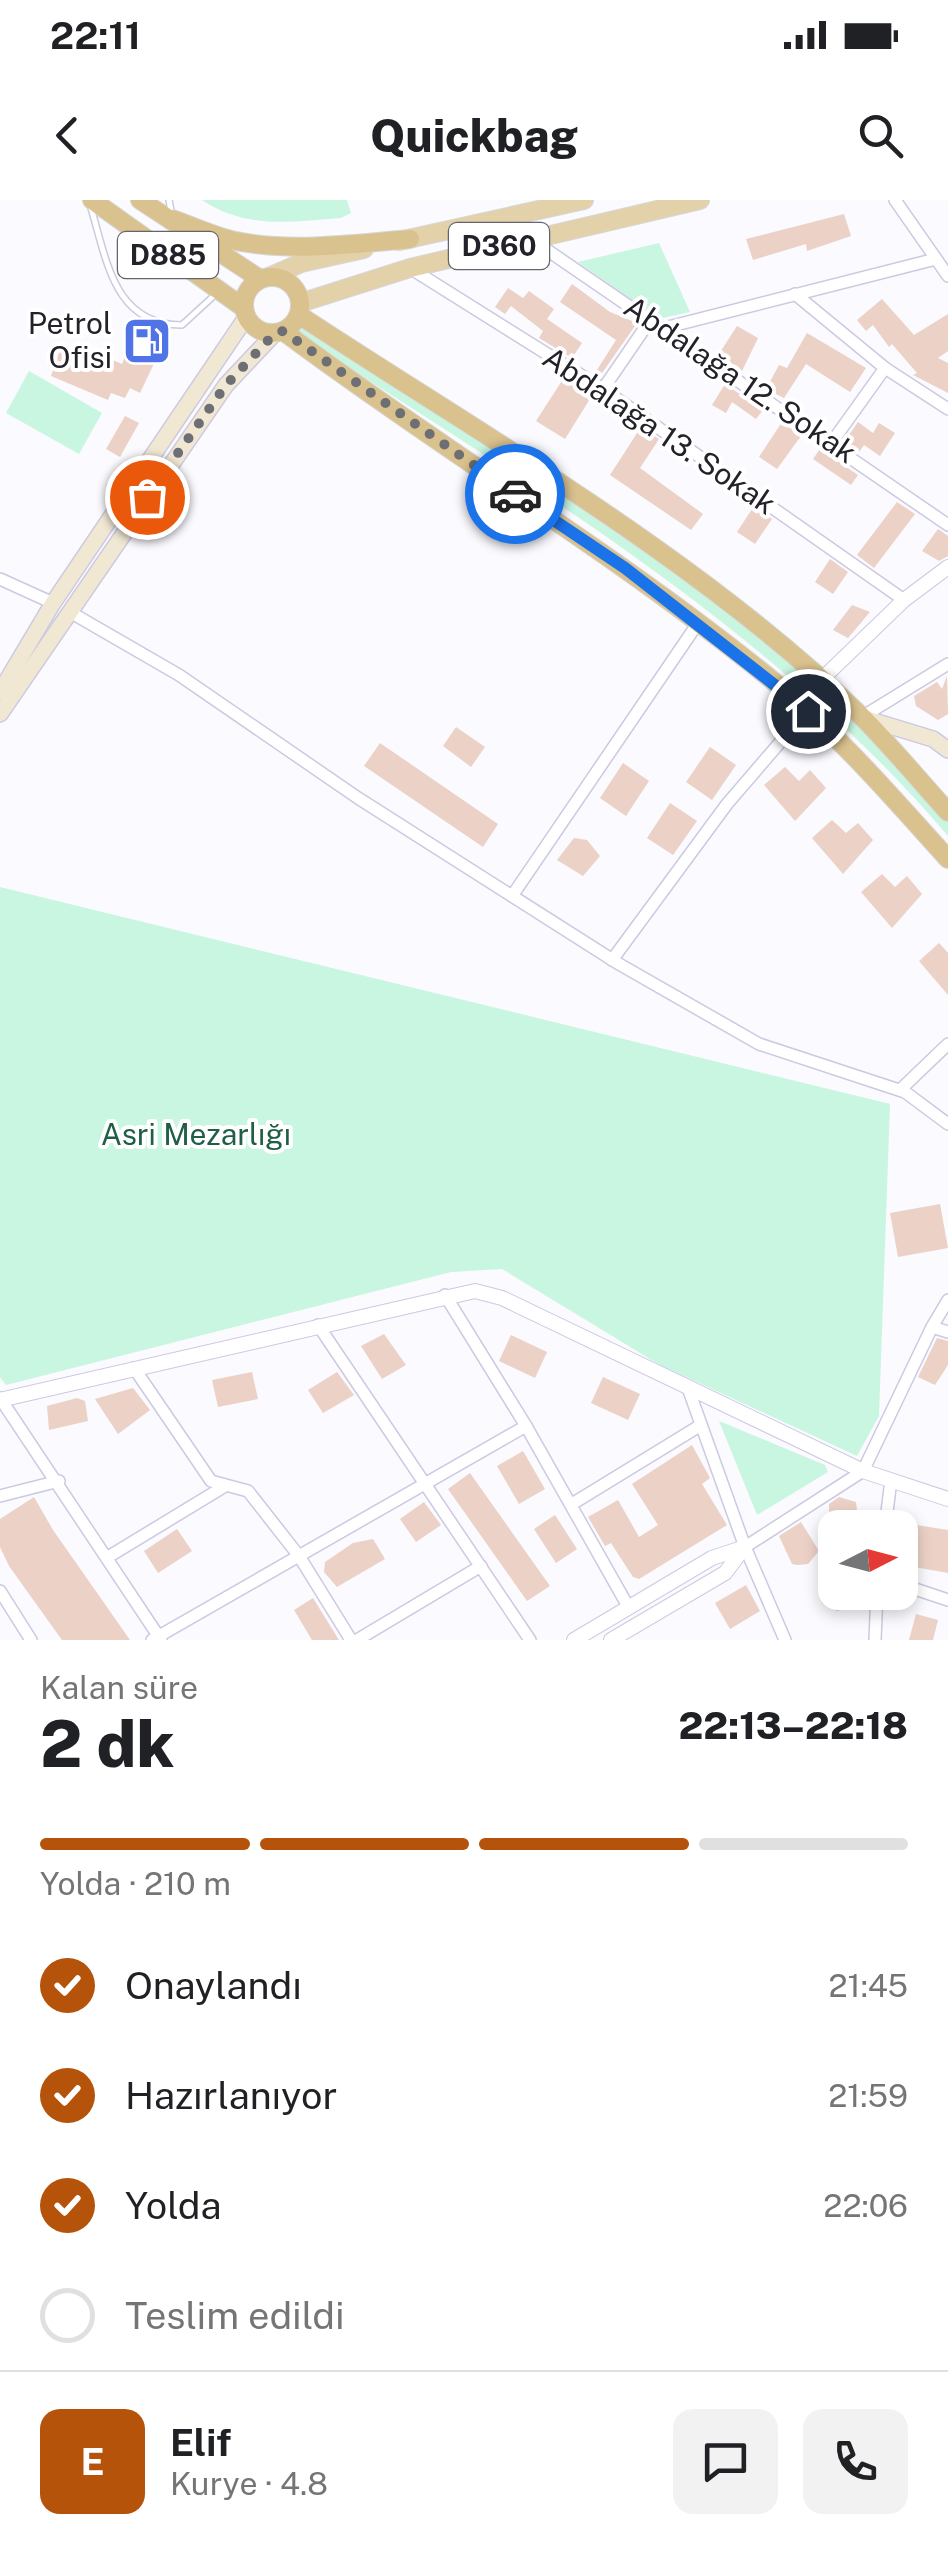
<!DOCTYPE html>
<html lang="tr">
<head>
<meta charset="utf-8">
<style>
	body { margin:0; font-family:"Public Sans",sans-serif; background:#f2f2f2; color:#202124; height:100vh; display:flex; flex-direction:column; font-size:38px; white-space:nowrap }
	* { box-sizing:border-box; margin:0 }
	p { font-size:32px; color:#757577 }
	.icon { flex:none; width:55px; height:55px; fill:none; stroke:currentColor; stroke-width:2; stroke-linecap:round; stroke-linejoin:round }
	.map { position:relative; height:1440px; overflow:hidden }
	.sheet { display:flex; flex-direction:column; background:#fff; flex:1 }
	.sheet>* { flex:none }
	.needle { width:65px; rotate:84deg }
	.tools { position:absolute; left:818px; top:1310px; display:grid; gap:20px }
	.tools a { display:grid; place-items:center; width:100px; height:100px; border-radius:20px; background:#fff; box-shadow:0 5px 15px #0003; font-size:50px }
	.pin { position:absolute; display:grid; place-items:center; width:85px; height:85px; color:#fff; margin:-42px; border:5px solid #fff; border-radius:50%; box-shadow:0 2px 10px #0007 }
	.courier { position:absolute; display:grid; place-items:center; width:100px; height:100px; margin:-50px; border:8px solid #1a73e8; border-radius:50%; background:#fff; color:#222; box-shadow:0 2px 12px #0007 }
	.head em { font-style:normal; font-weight:800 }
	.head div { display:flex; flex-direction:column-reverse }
	.head { display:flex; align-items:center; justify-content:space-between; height:170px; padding:0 40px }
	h1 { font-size:65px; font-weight:800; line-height:75px }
	.bar { display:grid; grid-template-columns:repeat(4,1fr); gap:15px 10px; align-content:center; height:120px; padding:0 40px }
	.bar i { height:12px; border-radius:8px; background:#e0e0e0 }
	.bar .active { background:#b45309 }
	.bar p { grid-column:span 4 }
	.line { display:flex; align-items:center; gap:25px; padding:0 40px; border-top:2px solid #e0e0e0 }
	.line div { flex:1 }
	.round { display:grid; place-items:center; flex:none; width:105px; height:105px; border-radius:20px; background:#f2f2f2 }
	ol { padding:0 40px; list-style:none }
	li { display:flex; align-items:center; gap:30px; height:110px }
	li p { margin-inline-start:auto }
	li .icon { padding:10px; border-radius:50%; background:#b45309; color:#fff; stroke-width:4 }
	li:last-child { color:#757577 }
	li i { width:55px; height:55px; border:5px solid #e0e0e0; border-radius:50% }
	.status { display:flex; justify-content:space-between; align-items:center; height:70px; padding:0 50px; background:#fff; direction:ltr }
	.status svg { height:28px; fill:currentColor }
	header { display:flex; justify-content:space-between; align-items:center; height:130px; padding:0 40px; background:#fff; font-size:45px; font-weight:800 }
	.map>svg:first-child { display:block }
</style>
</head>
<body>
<div class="status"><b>22:11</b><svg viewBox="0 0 49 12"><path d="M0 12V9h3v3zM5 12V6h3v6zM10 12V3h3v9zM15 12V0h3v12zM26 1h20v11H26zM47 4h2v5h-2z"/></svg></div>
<header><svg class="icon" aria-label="back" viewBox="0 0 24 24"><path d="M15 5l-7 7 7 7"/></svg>Quickbag<svg class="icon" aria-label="search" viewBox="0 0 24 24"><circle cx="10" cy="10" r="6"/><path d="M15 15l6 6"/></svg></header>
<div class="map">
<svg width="948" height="1440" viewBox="0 0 948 1440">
	<rect width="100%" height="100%" fill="#fafaff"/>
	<g fill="#c9f6e1">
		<path d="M 202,0 L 347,0 L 351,13 L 341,18 C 290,22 245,29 202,0 Z"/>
		<path d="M 659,43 L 690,112 L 658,119 L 578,62 Z"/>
		<path d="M 305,122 C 528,274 772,413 948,622 L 948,636 C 767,423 525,282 293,132 Z"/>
		<path d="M 29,171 L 102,213 L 79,254 L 6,213 Z"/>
		<path d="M 0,687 L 890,904 L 879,1216 L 857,1256 L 660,1165 L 502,1069 L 451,1072 L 6,1185 L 0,1177 Z"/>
		<path d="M 719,1221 L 825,1265 L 828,1272 L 757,1315 Z"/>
	</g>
	<g fill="#ecd1c6">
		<path d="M 844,14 L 851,36 L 807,51 L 806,44 L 753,60 L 746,39 Z"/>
		<path d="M 572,84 L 610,112 L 637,123 L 600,176 L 595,173 L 616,140 L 560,102 Z"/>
		<path d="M 508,88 L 523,98 L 529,91 L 554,109 L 547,119 L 582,143 L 572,158 L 539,138 L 543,131 L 511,106 L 505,114 L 495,107 Z"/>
		<path d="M 882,99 L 914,135 L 948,114 L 948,151 L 938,158 L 948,163 L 948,193 L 913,175 L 917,173 L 892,144 L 889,147 L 873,125 L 866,131 L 857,120 Z"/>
		<path d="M 140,120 L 169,132 L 140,193 L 130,188 L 125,198 L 111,193 L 108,200 L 51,176 L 60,150 L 71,154 L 75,144 L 122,164 Z"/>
		<path d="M 737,126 L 758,138 L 742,171 L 719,154 Z"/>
		<path d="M 807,133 L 866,168 L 850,192 L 806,164 L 784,198 L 766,189 L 779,165 L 787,168 Z"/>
		<path d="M 565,176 L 593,194 L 565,239 L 536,221 Z"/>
		<path d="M 725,184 L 763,210 L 756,219 L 732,202 L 726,213 L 712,205 Z"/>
		<path d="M 125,216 L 139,223 L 120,257 L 106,249 Z"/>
		<path d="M 782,222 L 801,236 L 777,269 L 759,257 Z"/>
		<path d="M 858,222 L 873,233 L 879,223 L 895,233 L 880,256 L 864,245 L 859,252 L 844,242 Z"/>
		<path d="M 641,227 L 659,239 L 640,268 L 703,314 L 691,330 L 610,275 Z"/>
		<path d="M 820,249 L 858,275 L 851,285 L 813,259 Z"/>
		<path d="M 897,302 L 915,314 L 874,368 L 857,355 Z"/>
		<path d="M 754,306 L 772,319 L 755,344 L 737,332 Z"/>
		<path d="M 938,329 L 948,336 L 948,356 L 939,361 L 922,351 Z"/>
		<path d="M 830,359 L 848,372 L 833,394 L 815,382 Z"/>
		<path d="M 852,405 L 870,412 L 848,438 L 833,430 Z"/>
		<path d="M 947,476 L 948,514 L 938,520 L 916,506 L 914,496 L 937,482 L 942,489 Z"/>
		<path d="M 456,527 L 485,547 L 471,567 L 443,546 Z"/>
		<path d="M 380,543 L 498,624 L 483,647 L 364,566 Z"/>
		<path d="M 710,547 L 736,565 L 712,600 L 686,582 Z"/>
		<path d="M 623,563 L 649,581 L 626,616 L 600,598 Z"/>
		<path d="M 785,567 L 799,581 L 810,570 L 826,588 L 795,621 L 764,585 Z"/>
		<path d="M 670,603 L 697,621 L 673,655 L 647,638 Z"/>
		<path d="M 832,620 L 846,633 L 858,623 L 873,640 L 843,674 L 812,638 Z"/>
		<path d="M 574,638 L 587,640 L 600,656 L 583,676 L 557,660 Z"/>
		<path d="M 882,674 L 895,687 L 907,676 L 922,694 L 892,728 L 861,692 Z"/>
		<path d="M 939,743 L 948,753 L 948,795 L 919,761 Z"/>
		<path d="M 940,1004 L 948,1048 L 898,1057 L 890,1013 Z"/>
		<path d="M 384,1134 L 406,1165 L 382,1179 L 361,1146 Z"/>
		<path d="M 511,1135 L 547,1152 L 535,1178 L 499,1161 Z"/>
		<path d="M 937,1138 L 948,1141 L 948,1165 L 935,1185 L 918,1177 Z"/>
		<path d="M 252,1172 L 258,1199 L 218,1207 L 212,1180 Z"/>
		<path d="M 337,1172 L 354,1195 L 323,1213 L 308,1190 Z"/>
		<path d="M 603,1177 L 640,1194 L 628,1220 L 591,1203 Z"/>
		<path d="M 133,1188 L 150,1210 L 118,1234 L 95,1199 Z"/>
		<path d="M 77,1198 L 85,1201 L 88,1221 L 49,1230 L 47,1206 Z"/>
		<path d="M 692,1245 L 710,1278 L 702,1284 L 727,1325 L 639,1379 L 633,1377 L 611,1343 L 605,1346 L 588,1317 L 618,1300 L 639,1337 L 658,1325 L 632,1284 Z"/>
		<path d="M 523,1251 L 545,1289 L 519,1304 L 497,1266 Z"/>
		<path d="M 470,1273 L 550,1386 L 527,1401 L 448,1289 Z"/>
		<path d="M 34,1297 L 53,1330 L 130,1440 L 62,1440 L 9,1366 L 0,1347 L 0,1319 Z"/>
		<path d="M 839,1297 L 856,1302 L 859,1328 L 829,1328 L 829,1304 Z"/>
		<path d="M 424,1302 L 441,1325 L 416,1342 L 400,1319 Z"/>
		<path d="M 555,1315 L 577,1349 L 556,1363 L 534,1329 Z"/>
		<path d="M 801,1322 L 819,1351 L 808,1364 L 798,1365 L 792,1364 L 779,1336 Z"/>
		<path d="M 910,1324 L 948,1330 L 948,1373 L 903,1365 Z"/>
		<path d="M 177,1329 L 192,1351 L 158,1373 L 144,1351 Z"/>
		<path d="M 373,1339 L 385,1359 L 337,1387 L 324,1372 L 325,1362 L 353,1343 Z"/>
		<path d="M 824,1360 L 828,1367 L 835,1365 L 835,1392 L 853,1392 L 849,1408 L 837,1411 L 822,1403 Z"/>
		<path d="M 746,1385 L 760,1411 L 730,1429 L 715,1403 Z"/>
		<path d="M 313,1398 L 339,1440 L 312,1440 L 294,1410 Z"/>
		<path d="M 916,1414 L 938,1420 L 933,1440 L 909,1440 Z"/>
	</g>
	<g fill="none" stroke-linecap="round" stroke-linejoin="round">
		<g stroke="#ccc9e1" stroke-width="8">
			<g id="service">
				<path d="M 169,0 L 172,16"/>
				<path d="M 91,8 C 107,61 114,125 182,125 L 218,92"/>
			</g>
		</g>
		<g stroke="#ccc9e1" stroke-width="14">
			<g id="minor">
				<path d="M 895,0 L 948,76"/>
				<path d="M 531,39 L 948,325"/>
				<path d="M 410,68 L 603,189 L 904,400"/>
				<path d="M 795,94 L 885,168 L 948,209"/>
				<path d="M 664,128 L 936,59"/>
				<path d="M 603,189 L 651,119"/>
				<path d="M 832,242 L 885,168"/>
				<path d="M 0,379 L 53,403"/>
				<path d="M 70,412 L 179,475 L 358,598 L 619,764 L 759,844 L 905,892 L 948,924"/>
				<path d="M 862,517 L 948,464"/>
				<path d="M 512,696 L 698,423"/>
				<path d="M 612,760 L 727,604 L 807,511"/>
				<path d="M 900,890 L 948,844"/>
				<path d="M 445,1095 L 526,1226 L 629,1408"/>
				<path d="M 948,1100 L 932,1127 L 948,1132"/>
				<path d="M 318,1125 L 530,1440"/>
				<path d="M 134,1168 L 211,1281 L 248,1291 L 299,1356 L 351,1440"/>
				<path d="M 688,1188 L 745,1347 L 785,1440"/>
				<path d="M 0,1198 L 161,1440"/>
				<path d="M 0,1296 L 59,1281"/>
				<path d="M 572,1304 L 701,1225"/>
				<path d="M 885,1328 L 891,1280"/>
				<path d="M 745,1347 L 863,1271 L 932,1127"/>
				<path d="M 108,1357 L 225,1286"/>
				<path d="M 900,1384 L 948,1400"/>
				<path d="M 0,1391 L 31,1440"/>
				<path d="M 152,1440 L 526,1226"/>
				<path d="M 357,1440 L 481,1366"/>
				<path d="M 875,1440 L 877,1392"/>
			</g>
		</g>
		<g stroke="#ccc9e1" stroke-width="16">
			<g id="tertiary">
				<path d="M 821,480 L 904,400 L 948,367"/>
				<path d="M 0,1200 L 475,1091 L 502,1098 L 863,1271 L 948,1299"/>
				<path d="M 574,1440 L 712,1358 L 745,1347"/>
				<path d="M 611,1440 L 725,1373 L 744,1348"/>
			</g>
		</g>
		<g stroke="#ccc9e1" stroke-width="18">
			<g id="secondary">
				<path d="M 0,492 L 53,403 L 247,116"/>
				<path d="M 0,514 L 226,185 L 275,133"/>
				<path d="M 864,518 L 933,539 L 948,550"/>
			</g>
		</g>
		<g stroke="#d7d7d9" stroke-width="20">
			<g id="primary">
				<path d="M 399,41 L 584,0"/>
				<path d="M 269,77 L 301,63 L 364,49"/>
				<path d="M 300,103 L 410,68 L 700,0"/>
			</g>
		</g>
		<g stroke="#d7d7d9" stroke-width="20">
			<g id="trunk">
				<path d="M 92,0 L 244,108"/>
				<path d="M 140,0 L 260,79"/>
				<path d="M 172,19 C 192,26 212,35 231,40 C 289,53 352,44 410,39"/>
				<circle cx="272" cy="105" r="28"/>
				<path d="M 299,115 C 486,238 700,359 861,516 C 891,546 919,580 948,612"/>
				<path d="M 283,131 C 443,251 616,353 772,480 C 837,533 892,597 948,659"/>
			</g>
		</g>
		<use href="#service" stroke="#fff" stroke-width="5"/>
		<use href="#minor" stroke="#fff" stroke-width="11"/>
		<use href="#tertiary" stroke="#fff" stroke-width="14"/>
		<use href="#secondary" stroke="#f1e8d4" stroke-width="15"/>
		<use href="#primary" stroke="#e3d1aa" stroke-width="18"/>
		<use href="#trunk" stroke="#dac28e" stroke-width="18"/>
	</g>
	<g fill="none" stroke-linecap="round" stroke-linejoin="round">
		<path stroke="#6e6e75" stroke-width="10" stroke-dasharray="0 18" d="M 147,297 L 226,185 L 275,133 L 283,131 L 515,294"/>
		<path stroke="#1a73e8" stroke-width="12" d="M 515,294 L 625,368 L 808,511"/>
	</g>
	<defs>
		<g id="fuel-square" transform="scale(2.5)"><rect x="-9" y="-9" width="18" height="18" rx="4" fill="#5074e8" stroke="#fff"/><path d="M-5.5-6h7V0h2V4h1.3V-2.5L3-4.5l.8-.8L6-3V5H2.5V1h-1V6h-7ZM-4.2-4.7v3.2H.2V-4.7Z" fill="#fff"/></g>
	</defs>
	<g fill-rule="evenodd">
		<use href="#fuel-square" x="147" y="141"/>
	</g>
	<g text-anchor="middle" stroke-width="8" stroke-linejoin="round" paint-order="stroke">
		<g fill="#fff" stroke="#65646b" stroke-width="2.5">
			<rect x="449" y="23" width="100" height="46" rx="8"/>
			<rect x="118" y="32" width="100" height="46" rx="8"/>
		</g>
		<g font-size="28" font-weight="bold" fill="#23222b">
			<text x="499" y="56">D360</text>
			<text x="168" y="65">D885</text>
		</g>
		<g font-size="30" fill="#23222b" stroke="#fff" text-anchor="end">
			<text x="112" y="134">Petrol<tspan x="112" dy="34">Ofisi</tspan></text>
		</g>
		<g font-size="30" fill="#23222b" stroke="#fff">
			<text transform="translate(740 180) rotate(34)" y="10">Abdalağa 12. Sokak</text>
			<text transform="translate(659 231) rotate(34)" y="10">Abdalağa 13. Sokak</text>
		</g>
		<g font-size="30" fill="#1f5e47" stroke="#fff">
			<text x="196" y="945">Asri Mezarlığı</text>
		</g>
	</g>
</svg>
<div class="tools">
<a><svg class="needle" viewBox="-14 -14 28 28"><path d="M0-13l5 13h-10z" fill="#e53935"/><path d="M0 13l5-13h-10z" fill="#757577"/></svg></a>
</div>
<div class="pin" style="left:147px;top:297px;background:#ea580c"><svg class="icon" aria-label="bag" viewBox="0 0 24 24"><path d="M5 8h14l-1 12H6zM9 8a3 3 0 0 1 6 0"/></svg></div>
<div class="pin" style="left:808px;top:511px;background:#1f2937"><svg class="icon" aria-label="home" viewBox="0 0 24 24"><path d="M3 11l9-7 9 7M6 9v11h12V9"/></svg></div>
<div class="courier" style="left:515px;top:294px"><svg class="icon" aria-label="car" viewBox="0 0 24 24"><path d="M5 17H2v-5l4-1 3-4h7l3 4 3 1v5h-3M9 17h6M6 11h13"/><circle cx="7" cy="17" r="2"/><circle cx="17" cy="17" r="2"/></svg></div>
</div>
<section class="sheet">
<div class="head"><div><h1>2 dk</h1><p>Kalan süre</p></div><em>22:13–22:18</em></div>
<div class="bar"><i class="active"></i><i class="active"></i><i class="active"></i><i></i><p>Yolda · 210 m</p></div>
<ol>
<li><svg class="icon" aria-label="check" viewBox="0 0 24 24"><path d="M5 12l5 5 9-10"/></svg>Onaylandı<p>21:45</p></li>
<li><svg class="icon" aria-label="check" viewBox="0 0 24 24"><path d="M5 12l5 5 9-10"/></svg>Hazırlanıyor<p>21:59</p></li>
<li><svg class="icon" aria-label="check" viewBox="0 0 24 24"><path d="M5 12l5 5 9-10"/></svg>Yolda<p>22:06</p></li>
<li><i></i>Teslim edildi</li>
</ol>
<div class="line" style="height:180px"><b class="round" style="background:#b45309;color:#fff">E</b><div><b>Elif</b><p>Kurye · 4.8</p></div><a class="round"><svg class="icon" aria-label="chat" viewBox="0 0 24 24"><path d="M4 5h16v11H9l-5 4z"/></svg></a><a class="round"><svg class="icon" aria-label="phone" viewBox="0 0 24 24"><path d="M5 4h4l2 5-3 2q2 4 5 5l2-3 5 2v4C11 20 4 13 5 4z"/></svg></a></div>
</section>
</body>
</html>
